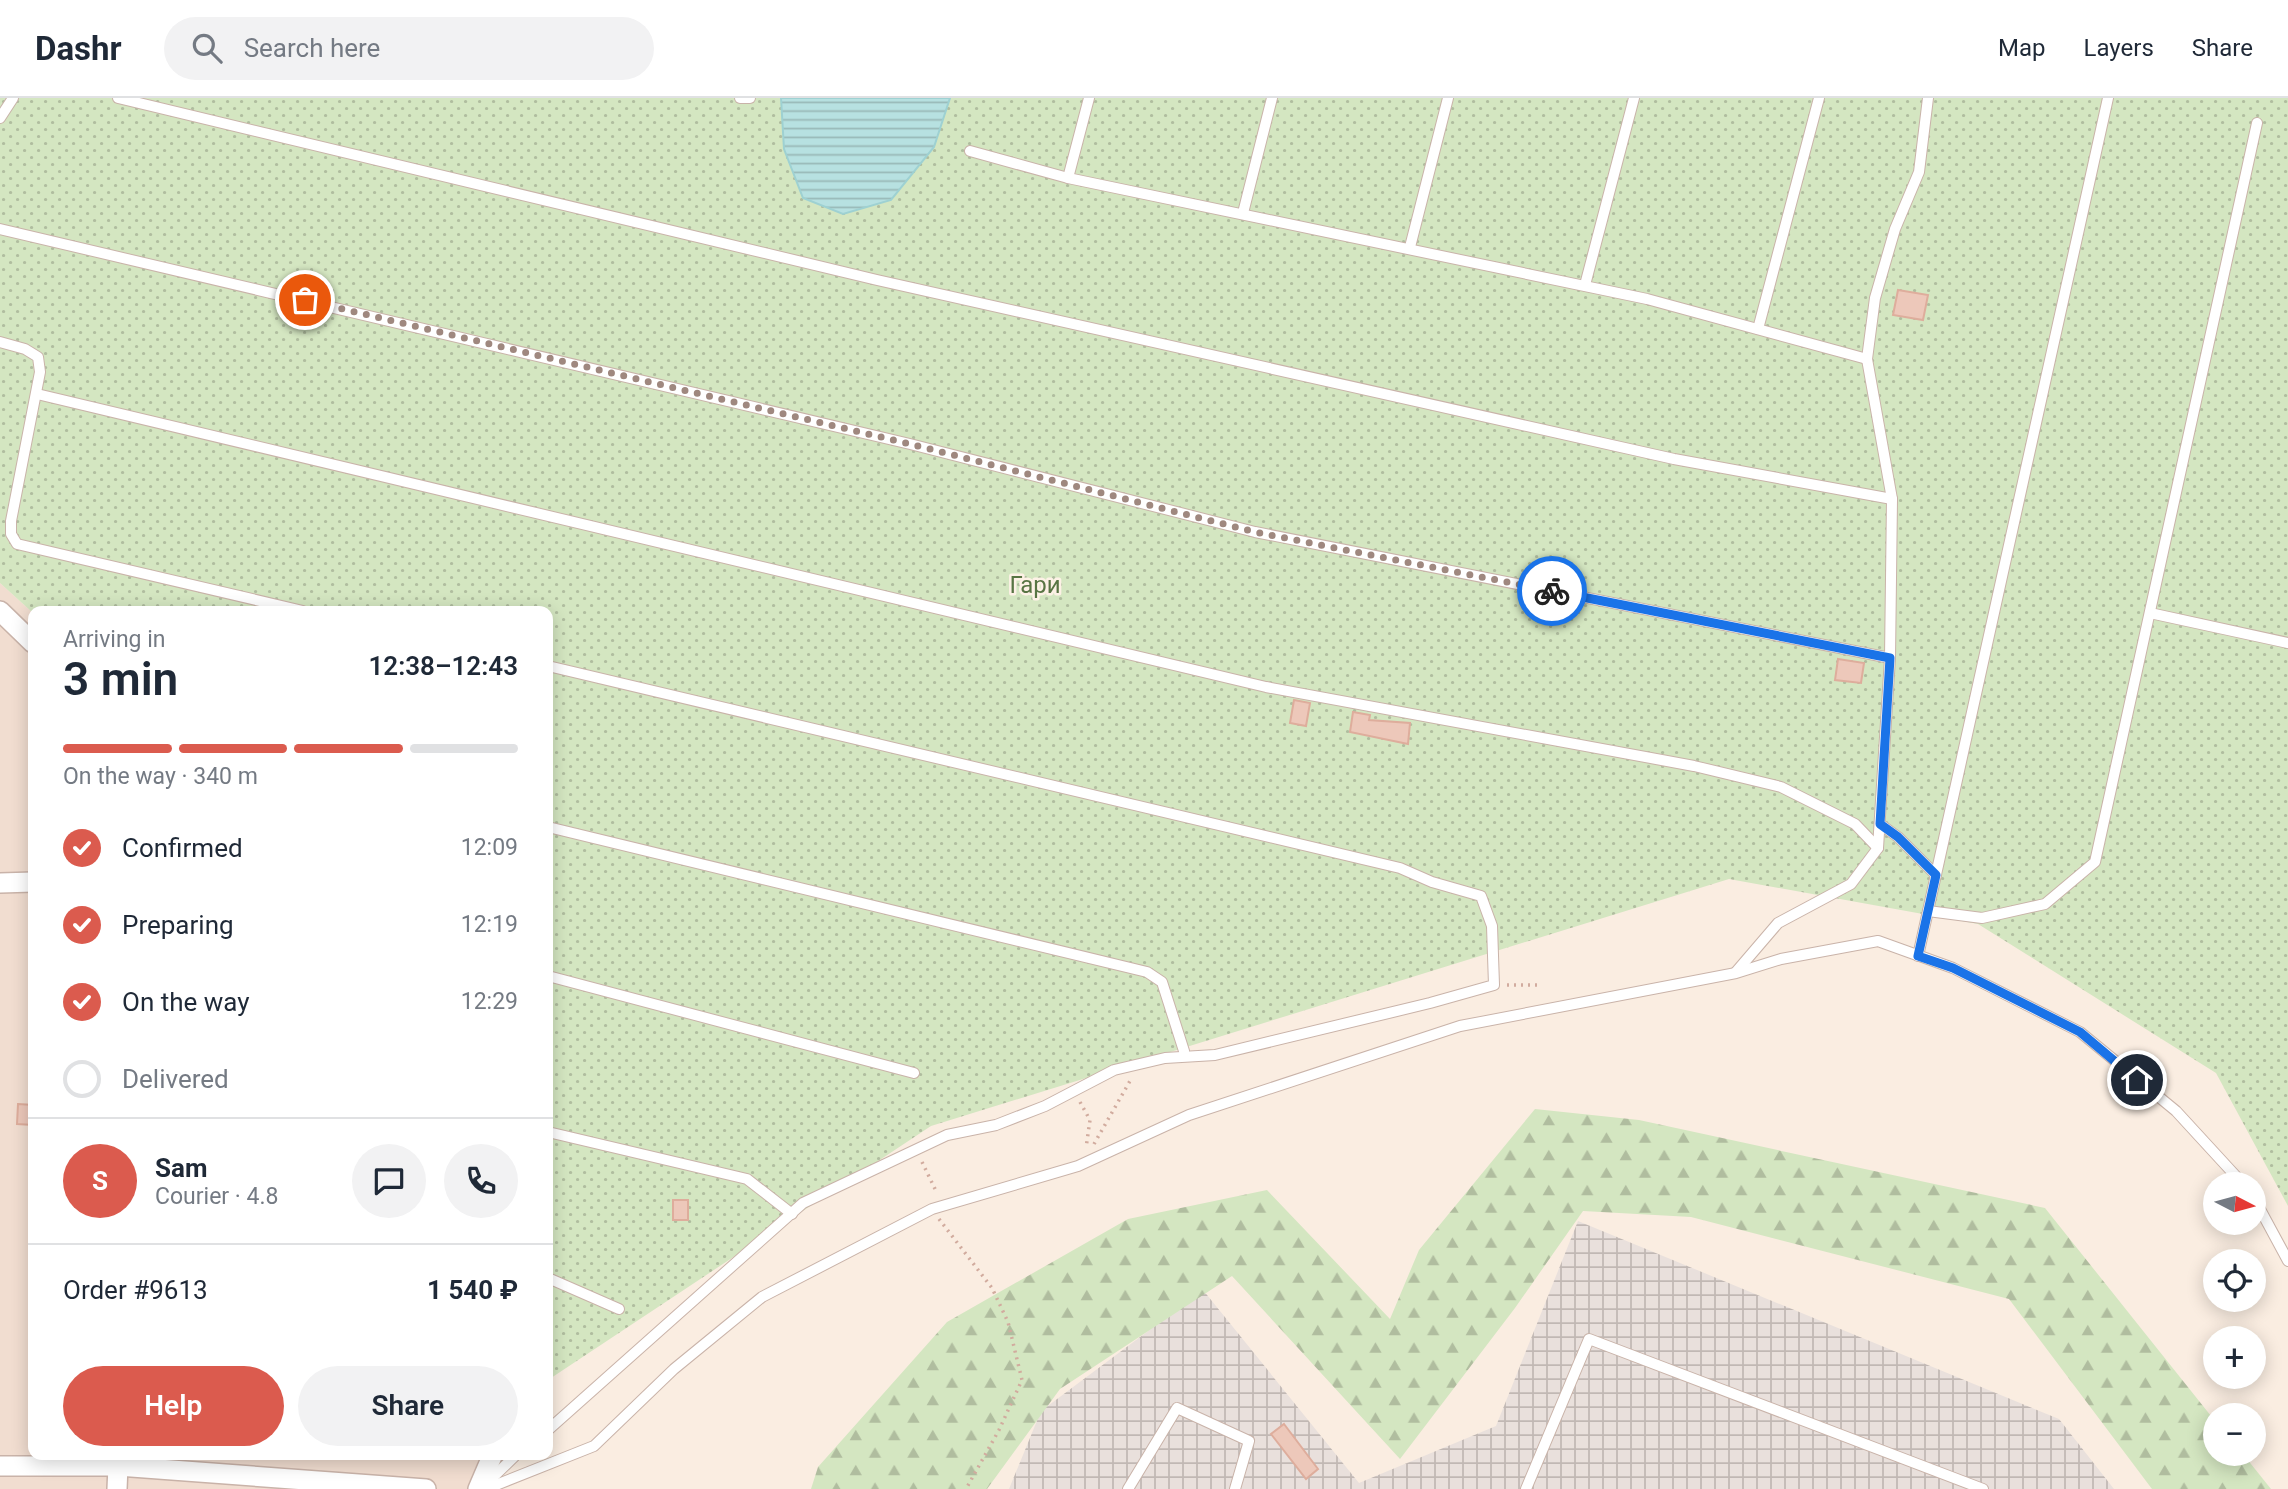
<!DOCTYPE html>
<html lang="en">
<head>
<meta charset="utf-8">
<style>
	body { margin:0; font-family:Roboto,sans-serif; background:#f2f2f3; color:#1f2937; height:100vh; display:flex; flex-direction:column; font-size:26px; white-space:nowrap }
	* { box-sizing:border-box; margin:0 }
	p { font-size:23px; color:#747a83 }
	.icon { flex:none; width:38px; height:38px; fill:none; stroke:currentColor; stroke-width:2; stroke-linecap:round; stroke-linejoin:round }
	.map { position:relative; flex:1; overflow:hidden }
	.details { position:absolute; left:28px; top:508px; width:525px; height:854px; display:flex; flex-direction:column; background:#fff; border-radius:14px; box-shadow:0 4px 18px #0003 }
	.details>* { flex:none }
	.needle { width:46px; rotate:96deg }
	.controls { position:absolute; left:2203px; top:1074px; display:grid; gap:14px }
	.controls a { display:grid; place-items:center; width:63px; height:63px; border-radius:50%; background:#fff; box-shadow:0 4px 18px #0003; font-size:35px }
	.pin { position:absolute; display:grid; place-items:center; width:60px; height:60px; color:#fff; margin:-30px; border:4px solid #fff; border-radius:50%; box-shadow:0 2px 7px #0007 }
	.courier { position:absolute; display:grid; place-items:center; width:70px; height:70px; margin:-35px; border:5px solid #1a73e8; border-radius:50%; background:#fff; color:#222; box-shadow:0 2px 9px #0007 }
	.overview em { font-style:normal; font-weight:600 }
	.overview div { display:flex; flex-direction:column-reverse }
	.overview { display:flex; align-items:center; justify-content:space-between; height:119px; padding:0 35px }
	h1 { font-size:46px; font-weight:600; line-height:52px }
	.bar { display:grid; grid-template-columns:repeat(4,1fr); gap:10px 7px; align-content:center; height:84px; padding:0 35px }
	.bar i { height:9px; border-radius:5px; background:#e0e1e3 }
	.bar .current { background:#db5b4e }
	.bar p { grid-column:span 4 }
	.line { display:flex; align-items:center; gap:18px; padding:0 35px; border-top:2px solid #e0e1e3 }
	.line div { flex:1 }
	.round { display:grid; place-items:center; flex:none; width:74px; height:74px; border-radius:37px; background:#f2f2f3 }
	ol { padding:0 35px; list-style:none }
	li { display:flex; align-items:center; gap:21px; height:77px }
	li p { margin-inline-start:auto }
	li .icon { padding:7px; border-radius:50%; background:#db5b4e; color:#fff; stroke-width:4 }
	li:last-child { color:#747a83 }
	li i { width:38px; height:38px; border:4px solid #e0e1e3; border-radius:50% }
	.button { display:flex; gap:14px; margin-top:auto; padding:14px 35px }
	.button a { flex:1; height:80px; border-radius:42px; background:#db5b4e; color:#fff; font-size:28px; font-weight:600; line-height:80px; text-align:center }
	.button a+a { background:#f2f2f3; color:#1f2937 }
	header { display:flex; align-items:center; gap:42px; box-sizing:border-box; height:98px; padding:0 35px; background:#fff; border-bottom:2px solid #e0e1e3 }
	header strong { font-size:33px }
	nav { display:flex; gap:38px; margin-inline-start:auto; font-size:24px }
	.search { width:490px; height:63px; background:#f2f2f3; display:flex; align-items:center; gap:18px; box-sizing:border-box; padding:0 24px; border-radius:38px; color:#747a83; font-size:26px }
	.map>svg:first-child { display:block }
</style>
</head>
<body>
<header>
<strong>Dashr</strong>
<div class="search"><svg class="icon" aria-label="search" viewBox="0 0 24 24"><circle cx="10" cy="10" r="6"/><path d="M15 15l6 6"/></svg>Search here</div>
<nav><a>Map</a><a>Layers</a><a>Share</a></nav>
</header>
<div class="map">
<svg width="2288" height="1391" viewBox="0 0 2288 1391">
	<defs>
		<pattern id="industrial-grid" width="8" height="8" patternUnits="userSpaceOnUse" patternTransform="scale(1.75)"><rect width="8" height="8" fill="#e9e0dc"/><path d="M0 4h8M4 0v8" fill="none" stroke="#c1b8b4"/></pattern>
		<pattern id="forest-firs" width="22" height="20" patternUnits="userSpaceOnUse" patternTransform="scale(1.75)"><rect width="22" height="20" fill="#d4e6c1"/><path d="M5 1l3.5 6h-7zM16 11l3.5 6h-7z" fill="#b0bd9f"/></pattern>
		<pattern id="garden-dots" width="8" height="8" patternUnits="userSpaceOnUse" patternTransform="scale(1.75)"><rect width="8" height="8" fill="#d4e6c1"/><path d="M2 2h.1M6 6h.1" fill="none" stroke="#b0bd9f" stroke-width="1.8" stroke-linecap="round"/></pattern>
		<pattern id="water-rules" width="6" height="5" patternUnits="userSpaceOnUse" patternTransform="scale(1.75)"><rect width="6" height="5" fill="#b7e1e1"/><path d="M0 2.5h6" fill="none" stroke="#99b9b8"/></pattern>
	</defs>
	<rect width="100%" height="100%" fill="#faede1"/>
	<path fill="#f1ddd0" d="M 0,485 L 33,515 L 33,1356 L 507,1356 L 496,1391 L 0,1391 Z"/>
	<path fill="url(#industrial-grid)" d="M 1578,1123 L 2059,1321 L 2114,1391 L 1009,1391 L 1041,1313 L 1203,1192 L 1359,1385 L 1496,1328 Z"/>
	<path fill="url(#forest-firs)" d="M 1535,1011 L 1639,1022 L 2045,1110 L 2215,1323 L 2216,1356 L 2243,1356 L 2271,1391 L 2152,1391 L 2009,1201 L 1691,1119 L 1583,1113 L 1515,1210 L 1400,1361 L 1232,1178 L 1060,1291 L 987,1391 L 811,1391 L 818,1369 L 947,1224 L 1128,1121 L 1267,1092 L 1390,1221 L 1419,1152 Z"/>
	<path fill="url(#garden-dots)" d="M 0,0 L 2288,0 L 2288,1108 L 2216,975 L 1978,826 L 1729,781 L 931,1028 L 548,1282 L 548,513 L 33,515 L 0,485 Z"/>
	<path fill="url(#water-rules)" stroke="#9ed1d2" stroke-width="2" d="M 781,0 L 950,0 L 934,49 L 891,102 L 843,116 L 803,100 L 784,51 Z"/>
	<g fill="#edc8ba" stroke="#dead9c" stroke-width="2">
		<path d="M 1898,192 L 1928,197 L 1923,222 L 1893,217 Z"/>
		<path d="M 1838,561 L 1864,565 L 1861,585 L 1835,582 Z"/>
		<path d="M 1294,602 L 1310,605 L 1306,628 L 1290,625 Z"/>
		<path d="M 1353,614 L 1370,617 L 1369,622 L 1410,625 L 1408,646 L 1350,634 Z"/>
		<path d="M 18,1006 L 33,1007 L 33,1027 L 17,1026 Z"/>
		<rect x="673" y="1102" width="15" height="20"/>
		<path d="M 1284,1326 L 1318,1371 L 1306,1381 L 1271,1336 Z"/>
	</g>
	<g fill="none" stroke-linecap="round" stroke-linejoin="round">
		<g stroke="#c9b3a9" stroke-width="12">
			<g id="service">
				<path d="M 118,0 L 877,182 L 1674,361 L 1892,401"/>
				<path d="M 740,0 L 750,0"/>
				<path d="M 0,20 L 13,0"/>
				<path d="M 970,53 L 1068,80 L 1647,201 L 1867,261"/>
				<path d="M 1068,80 L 1089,0"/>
				<path d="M 1243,115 L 1272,0"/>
				<path d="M 0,131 L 910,346 L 1255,434 L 1890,560"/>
				<path d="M 1410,149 L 1448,0"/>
				<path d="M 1585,187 L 1634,0"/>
				<path d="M 1758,231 L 1819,0"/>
				<path d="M 0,244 L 25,251 L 38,259 L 40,274 L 11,423 L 11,436 L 17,446 L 303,513"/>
				<path d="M 37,296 L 1266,589 L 1694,668 L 1781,689 L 1855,726 L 1878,750"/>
				<path d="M 2150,515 L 2288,545"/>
				<path d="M 548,568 L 1400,770 L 1432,784 L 1481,798 L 1492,828 L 1494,887 L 1430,905 L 1215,957 L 1165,960 L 1114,972 L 1045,1008 L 996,1027 L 947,1037 L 803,1105 L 548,1332"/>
				<path d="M 1880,726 L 1898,739 L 1936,777"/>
				<path d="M 548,729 L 1147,874 L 1162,884 L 1184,953"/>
				<path d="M 1928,813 L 1982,820 L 2045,806 L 2095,764 L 2257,25"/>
				<path d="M 1918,858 L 2108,0"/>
				<path d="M 1736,874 L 1778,825 L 1851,786 L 1878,750 L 1890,560 L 1892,401 L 1867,261 L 1875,200 L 1895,131 L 1919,74 L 1928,0"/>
				<path d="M 548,878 L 914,975"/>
				<path d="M 548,1034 L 747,1081 L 792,1116"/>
				<path d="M 2254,1100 L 2288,1163"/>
				<path d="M 548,1180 L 619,1211"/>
				<path d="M 486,1386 L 517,1356"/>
				<path d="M 486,1391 L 594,1348 L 674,1271 L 762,1199 L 932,1111 L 1078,1068 L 1189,1017 L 1460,928 L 1736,875 L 1781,861 L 1878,843 L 1953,870 L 2080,934 L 2176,1013 L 2244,1087"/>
				<path d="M 1128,1391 L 1177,1310 L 1249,1343 L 1235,1391"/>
				<path d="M 1526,1391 L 1589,1241 L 1983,1391"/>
			</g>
		</g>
		<g stroke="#c9b3a9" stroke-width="22">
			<g id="minor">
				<path d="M 0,513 L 33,545"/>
				<path d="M 0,785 L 33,784"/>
				<path d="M 0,1368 L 118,1368 L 426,1391"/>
				<path d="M 117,1391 L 118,1368"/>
				<path d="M 478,1391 L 493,1356"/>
			</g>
		</g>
		<g stroke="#d1ab9e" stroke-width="3.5" stroke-dasharray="2 5" stroke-linecap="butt">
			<path d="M 1507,887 L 1540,887"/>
			<path d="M 1080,1004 L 1090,1022 L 1086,1050"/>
			<path d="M 1094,1046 L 1130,983"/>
			<path d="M 922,1064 L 937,1095"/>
			<path d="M 939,1121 L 992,1190 L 1008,1224 L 1022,1282 L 999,1332 L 966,1391"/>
		</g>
		<use href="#service" stroke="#fff" stroke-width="10"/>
		<use href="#minor" stroke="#fff" stroke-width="19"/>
	</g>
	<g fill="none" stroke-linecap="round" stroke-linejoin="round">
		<path stroke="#9f887f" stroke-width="7" stroke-dasharray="0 12.6" d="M 305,202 L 910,346 L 1255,434 L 1552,493"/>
		<path stroke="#1a73e8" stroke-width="9" d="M 1552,493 L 1890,560 L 1880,726 L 1898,739 L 1936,777 L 1918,858 L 1953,870 L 2080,934 L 2137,982"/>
	</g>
	<g text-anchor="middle" stroke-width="5" stroke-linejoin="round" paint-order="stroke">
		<g font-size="24" fill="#587443" stroke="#fdf1e6">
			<text x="1035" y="495">Гари</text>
		</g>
	</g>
</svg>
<div class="controls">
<a><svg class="needle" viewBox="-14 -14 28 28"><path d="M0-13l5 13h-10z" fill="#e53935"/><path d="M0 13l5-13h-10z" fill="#747a83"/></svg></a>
<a><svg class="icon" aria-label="locate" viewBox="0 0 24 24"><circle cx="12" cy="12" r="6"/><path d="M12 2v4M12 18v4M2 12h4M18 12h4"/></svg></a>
<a>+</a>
<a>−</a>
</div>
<div class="pin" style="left:305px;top:202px;background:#ea580c"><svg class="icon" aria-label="bag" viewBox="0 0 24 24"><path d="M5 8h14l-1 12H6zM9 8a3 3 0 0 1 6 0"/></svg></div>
<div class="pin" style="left:2137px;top:982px;background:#1f2937"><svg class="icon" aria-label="home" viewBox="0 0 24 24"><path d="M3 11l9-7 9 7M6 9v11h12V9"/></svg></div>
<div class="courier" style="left:1552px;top:493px"><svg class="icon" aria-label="bike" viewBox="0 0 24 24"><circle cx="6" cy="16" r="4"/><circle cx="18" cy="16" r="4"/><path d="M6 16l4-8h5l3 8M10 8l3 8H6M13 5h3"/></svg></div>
<section class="details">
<div class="overview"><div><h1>3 min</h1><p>Arriving in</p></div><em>12:38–12:43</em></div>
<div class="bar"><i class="current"></i><i class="current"></i><i class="current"></i><i></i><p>On the way · 340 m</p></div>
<ol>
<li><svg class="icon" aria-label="check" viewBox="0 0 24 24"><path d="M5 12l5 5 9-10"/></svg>Confirmed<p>12:09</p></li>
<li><svg class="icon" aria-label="check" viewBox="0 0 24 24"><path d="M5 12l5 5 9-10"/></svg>Preparing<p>12:19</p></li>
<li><svg class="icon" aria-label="check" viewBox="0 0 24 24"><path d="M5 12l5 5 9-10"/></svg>On the way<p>12:29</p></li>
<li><i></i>Delivered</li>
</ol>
<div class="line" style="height:126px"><b class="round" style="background:#db5b4e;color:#fff">S</b><div><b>Sam</b><p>Courier · 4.8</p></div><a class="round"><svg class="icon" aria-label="chat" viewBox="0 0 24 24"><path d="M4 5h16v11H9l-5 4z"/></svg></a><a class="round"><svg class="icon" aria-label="phone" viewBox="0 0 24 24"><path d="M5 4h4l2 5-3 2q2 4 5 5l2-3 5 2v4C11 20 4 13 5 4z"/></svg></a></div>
<div class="line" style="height:91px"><div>Order #9613</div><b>1 540 ₽</b></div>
<div class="button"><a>Help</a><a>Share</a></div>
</section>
</div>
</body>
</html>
